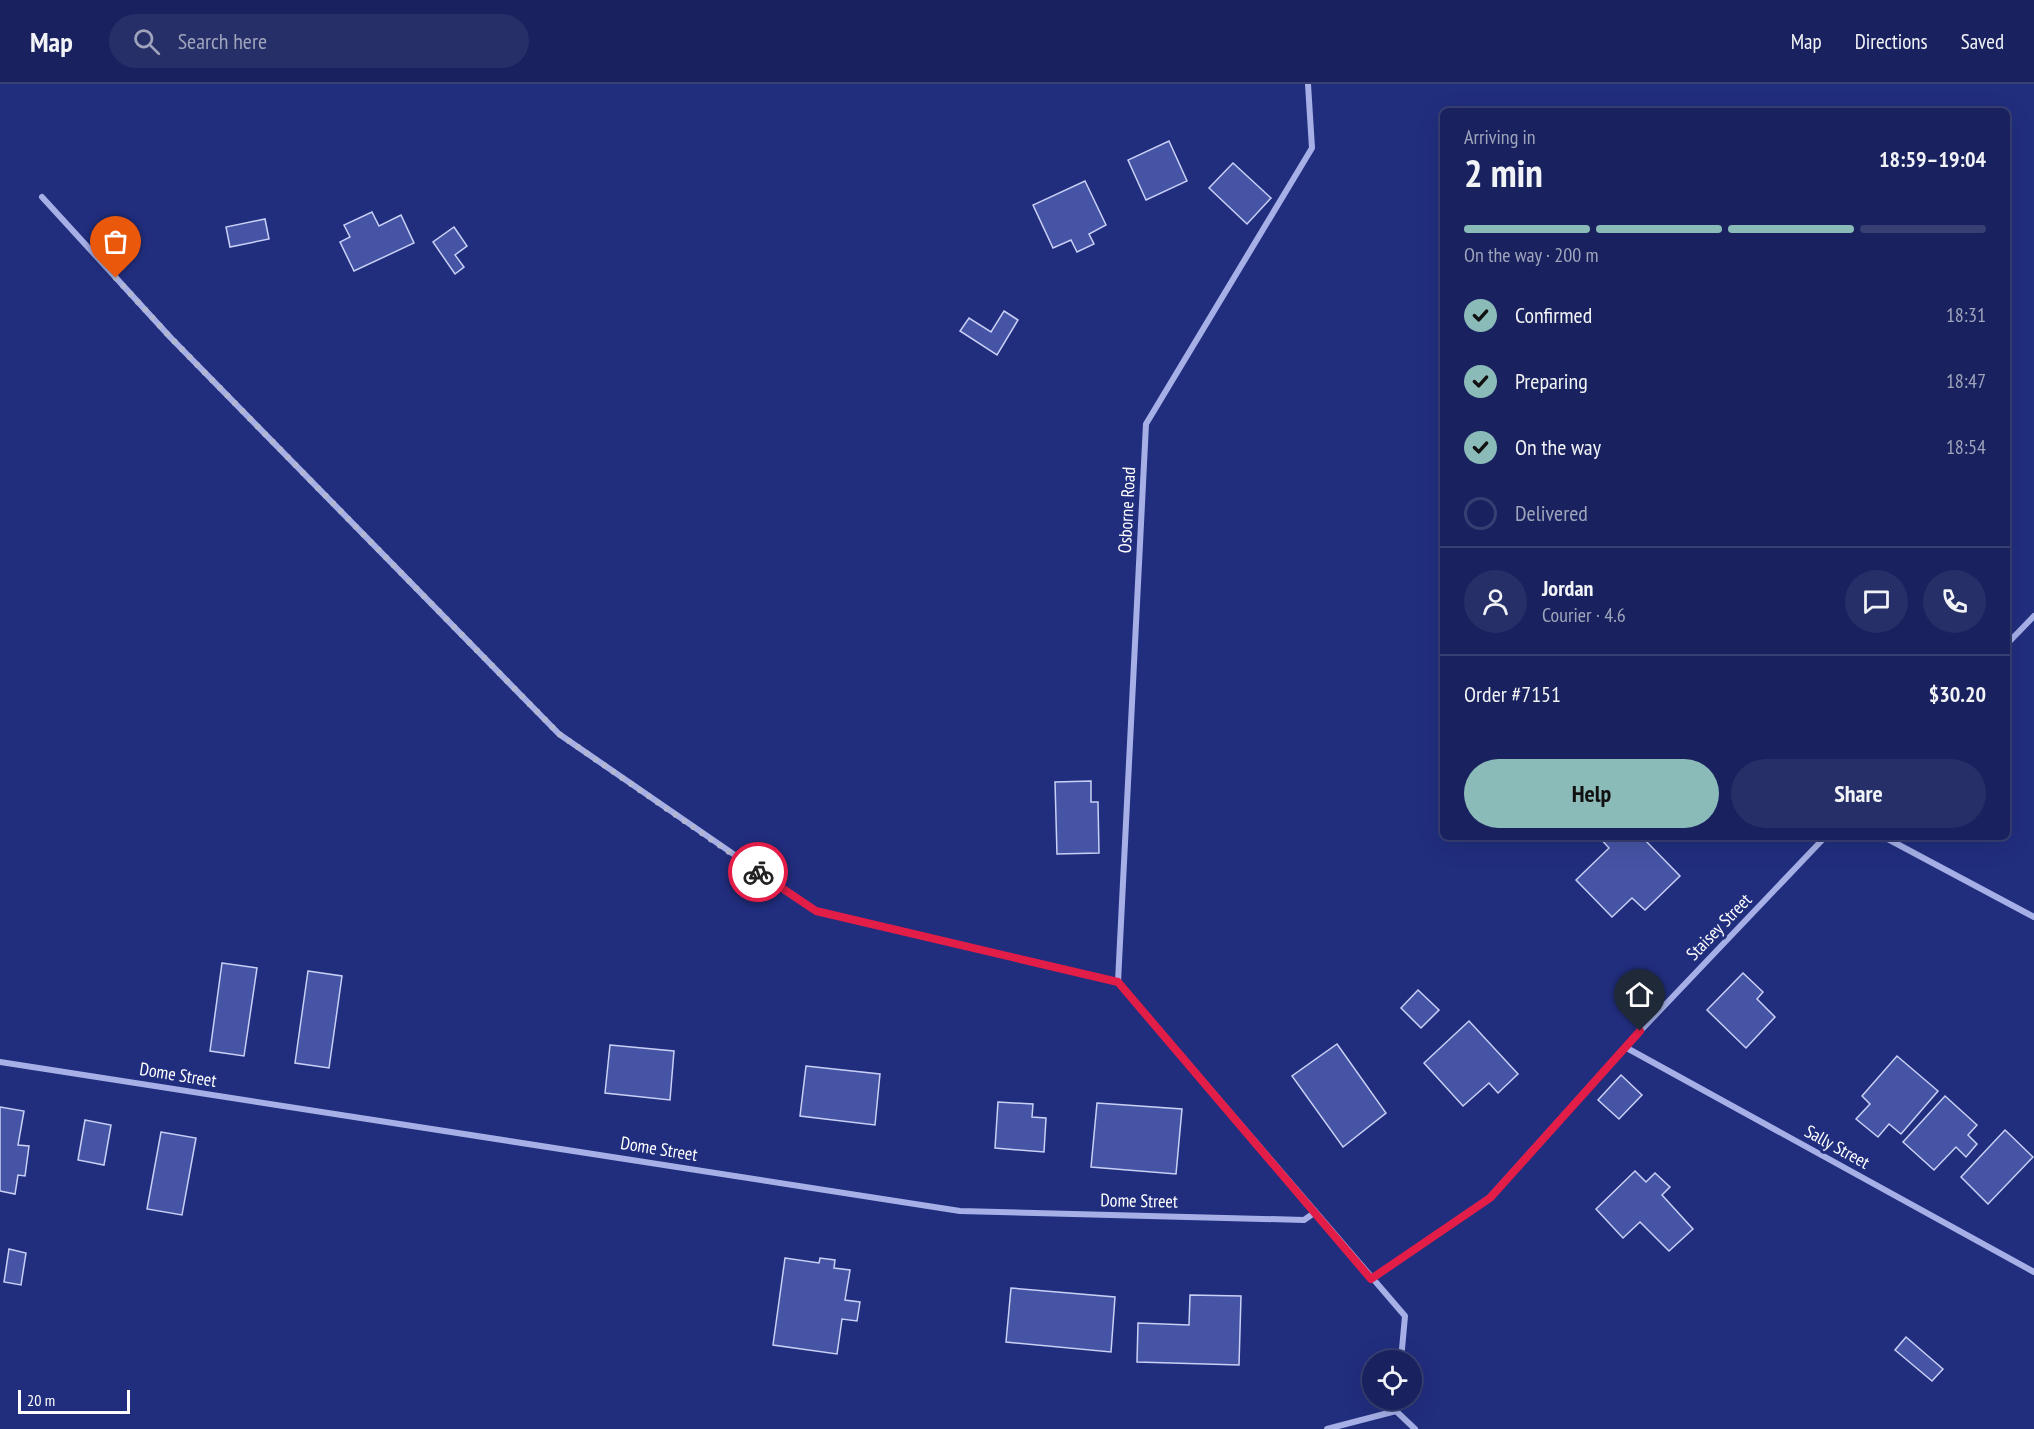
<!DOCTYPE html>
<html lang="en">
<head>
<meta charset="utf-8">
<style>
	body { margin:0; font-family:"PT Sans Narrow",sans-serif; background:#262f67; color:#f1f3f6; height:100vh; display:flex; flex-direction:column; font-size:22px; white-space:nowrap }
	* { box-sizing:border-box; margin:0 }
	p { font-size:20px; color:#9fa4bc }
	.icon { flex:none; width:33px; height:33px; fill:none; stroke:currentColor; stroke-width:2; stroke-linecap:round; stroke-linejoin:round }
	.map { position:relative; flex:1; overflow:hidden }
	.details { position:absolute; left:1440px; top:24px; width:570px; height:732px; display:flex; flex-direction:column; background:#19225e; border-radius:9px; box-shadow:0 6px 24px #0002,0 0 0 2px #373f73 }
	.details>* { flex:none }
	.controls { position:absolute; left:1362px; top:1266px; display:grid; gap:12px }
	.controls a { display:grid; place-items:center; width:60px; height:60px; border-radius:50%; background:#19225e; box-shadow:0 6px 24px #0002,0 0 0 2px #373f73; font-size:30px }
	.scale { position:absolute; left:18px; bottom:15px; width:112px; box-sizing:border-box; padding-left:6px; border:3px solid #fff; border-top:0; font-size:16px; line-height:21px; white-space:nowrap; color:#fff; -webkit-text-stroke:4px #212e7e; paint-order:stroke }
	.pin { position:absolute; display:grid; place-items:center; width:51px; height:51px; color:#fff; margin:-62px -26px; border-radius:50% 50% 50% 0; rotate:-45deg; box-shadow:0 0 6px #0007 }
	.pin .icon { rotate:45deg }
	.courier { position:absolute; display:grid; place-items:center; width:60px; height:60px; margin:-30px; border:4px solid #e11d48; border-radius:50%; background:#fff; color:#222; box-shadow:0 2px 8px #0007 }
	.overview em { font-style:normal; font-weight:600 }
	.overview div { display:flex; flex-direction:column-reverse }
	.overview { display:flex; align-items:center; justify-content:space-between; height:102px; padding:0 24px }
	h1 { font-size:39px; font-weight:600; line-height:45px }
	.bar { display:grid; grid-template-columns:repeat(4,1fr); gap:9px 6px; align-content:center; height:72px; padding:0 24px }
	.bar i { height:8px; border-radius:4px; background:#373f73 }
	.bar .selected { background:#8bbbb9 }
	.bar p { grid-column:span 4 }
	.line { display:flex; align-items:center; gap:15px; padding:0 24px; border-top:2px solid #373f73 }
	.line div { flex:1 }
	.round { display:grid; place-items:center; flex:none; width:63px; height:63px; border-radius:32px; background:#262f67 }
	ol { padding:0 24px; list-style:none }
	li { display:flex; align-items:center; gap:18px; height:66px }
	li p { margin-inline-start:auto }
	li .icon { padding:6px; border-radius:50%; background:#8bbbb9; color:#111; stroke-width:4 }
	li:last-child { color:#9fa4bc }
	li i { width:33px; height:33px; border:3px solid #373f73; border-radius:50% }
	.primary-button { display:flex; gap:12px; margin-top:auto; padding:12px 24px }
	.primary-button a { flex:1; height:69px; border-radius:36px; background:#8bbbb9; color:#111; font-size:24px; font-weight:600; line-height:69px; text-align:center }
	.primary-button a+a { background:#262f67; color:#f1f3f6 }
	header { display:flex; align-items:center; gap:36px; box-sizing:border-box; height:84px; padding:0 30px; background:#19225e; border-bottom:2px solid #373f73 }
	header strong { font-size:28px }
	nav { display:flex; gap:33px; margin-inline-start:auto; font-size:21px }
	.search { width:420px; height:54px; background:#262f67; display:flex; align-items:center; gap:15px; box-sizing:border-box; padding:0 21px; border-radius:33px; color:#9fa4bc; font-size:22px }
	.map>svg:first-child { display:block }
</style>
</head>
<body>
<header>
<strong>Map</strong>
<div class="search"><svg class="icon" aria-label="search" viewBox="0 0 24 24"><circle cx="10" cy="10" r="6"/><path d="M15 15l6 6"/></svg>Search here</div>
<nav><a>Map</a><a>Directions</a><a>Saved</a></nav>
</header>
<div class="map">
<svg width="2034" height="1345" viewBox="0 0 2034 1345">
	<rect width="100%" height="100%" fill="#212e7e"/>
	<g fill="#4654a6" stroke="#c9d0f5" stroke-width="1.5">
		<path d="M 1169,57 L 1187,97 L 1146,116 L 1128,76 Z"/>
		<path d="M 1233,79 L 1271,114 L 1247,140 L 1209,104 Z"/>
		<path d="M 1085,97 L 1106,141 L 1089,150 L 1094,160 L 1077,168 L 1071,156 L 1053,164 L 1033,121 Z"/>
		<path d="M 372,128 L 379,142 L 401,131 L 414,159 L 354,187 L 340,158 L 350,153 L 344,141 Z"/>
		<path d="M 265,135 L 269,155 L 230,163 L 226,143 Z"/>
		<path d="M 454,143 L 467,162 L 455,171 L 464,183 L 455,190 L 433,158 Z"/>
		<path d="M 1004,227 L 1018,236 L 997,271 L 960,247 L 969,234 L 991,248 Z"/>
		<path d="M 1091,697 L 1091,718 L 1098,718 L 1099,769 L 1057,770 L 1055,698 Z"/>
		<path d="M 1599,753 L 1642,753 L 1680,792 L 1645,826 L 1632,814 L 1612,833 L 1576,796 L 1609,764 Z"/>
		<path d="M 222,879 L 257,884 L 244,972 L 210,967 Z"/>
		<path d="M 308,887 L 342,892 L 329,984 L 295,979 Z"/>
		<path d="M 1743,889 L 1763,908 L 1757,915 L 1775,933 L 1746,964 L 1707,926 Z"/>
		<path d="M 1418,906 L 1439,926 L 1421,944 L 1401,924 Z"/>
		<path d="M 1469,937 L 1518,990 L 1498,1009 L 1489,999 L 1463,1022 L 1424,979 Z"/>
		<path d="M 1337,960 L 1386,1029 L 1343,1063 L 1292,992 Z"/>
		<path d="M 610,961 L 674,967 L 670,1016 L 605,1009 Z"/>
		<path d="M 1897,972 L 1938,1007 L 1901,1050 L 1889,1040 L 1878,1053 L 1856,1035 L 1870,1020 L 1862,1012 Z"/>
		<path d="M 806,982 L 880,990 L 875,1041 L 800,1032 Z"/>
		<path d="M 1621,991 L 1642,1011 L 1619,1035 L 1598,1016 Z"/>
		<path d="M 1945,1012 L 1977,1041 L 1968,1051 L 1977,1060 L 1966,1073 L 1956,1063 L 1934,1086 L 1903,1058 Z"/>
		<path d="M 998,1018 L 1033,1020 L 1032,1033 L 1046,1034 L 1044,1068 L 995,1064 Z"/>
		<path d="M 1097,1019 L 1182,1025 L 1176,1090 L 1091,1083 Z"/>
		<path d="M 0,1023 L 24,1027 L 18,1061 L 29,1062 L 25,1092 L 18,1091 L 15,1110 L 0,1107 Z"/>
		<path d="M 85,1036 L 111,1041 L 104,1081 L 78,1076 Z"/>
		<path d="M 2005,1046 L 2033,1073 L 1988,1120 L 1961,1093 Z"/>
		<path d="M 161,1048 L 196,1054 L 182,1131 L 147,1125 Z"/>
		<path d="M 1635,1087 L 1646,1098 L 1655,1089 L 1670,1103 L 1662,1111 L 1693,1145 L 1669,1167 L 1640,1138 L 1623,1154 L 1596,1125 Z"/>
		<path d="M 9,1165 L 26,1169 L 21,1201 L 4,1198 Z"/>
		<path d="M 785,1174 L 819,1179 L 820,1174 L 835,1176 L 834,1184 L 850,1186 L 845,1216 L 860,1218 L 857,1237 L 842,1235 L 837,1270 L 773,1261 Z"/>
		<path d="M 1011,1204 L 1115,1213 L 1111,1268 L 1006,1258 Z"/>
		<path d="M 1190,1211 L 1241,1212 L 1239,1281 L 1137,1278 L 1138,1239 L 1189,1241 Z"/>
		<path d="M 1906,1253 L 1943,1285 L 1932,1297 L 1895,1266 Z"/>
	</g>
	<g fill="none" stroke-linecap="round" stroke-linejoin="round">
		<g stroke="#a6b0e7" stroke-width="6">
			<path d="M 42,113 L 171,254 L 559,650 L 816,827 L 1118,898 L 1405,1232 L 1401,1276"/>
			<path d="M 2007,560 L 2034,532"/>
			<path d="M 1884,753 L 2034,833"/>
			<path d="M 1118,898 L 1146,340 L 1312,64 L 1308,0"/>
			<path d="M 1625,963 L 2034,1188"/>
			<path d="M 0,978 L 960,1127 L 1304,1136 L 1314,1129"/>
			<path d="M 1371,1195 L 1489,1114 L 1625,963 L 1825,753"/>
			<path d="M 1396,1327 L 1415,1345"/>
			<path d="M 1396,1327 L 1397,1316"/>
			<path d="M 1327,1345 L 1396,1327"/>
		</g>
	</g>
	<g fill="none" stroke-linecap="round" stroke-linejoin="round">
		<path stroke="#b1b6d2" stroke-width="6" stroke-dasharray="0 10.8" d="M 116,194 L 171,254 L 559,650 L 758,788"/>
		<path stroke="#e11d48" stroke-width="8" d="M 758,788 L 816,827 L 1118,898 L 1371,1195 L 1490,1114 L 1640,947"/>
	</g>
	<g text-anchor="middle" stroke-width="6" stroke-linejoin="round" paint-order="stroke">
		<g font-size="18" fill="#fff" stroke="#212e7e">
			<text transform="translate(1127 426) rotate(-87)" y="6">Osborne Road</text>
			<text transform="translate(1719 843) rotate(-46)" y="6">Staisey Street</text>
			<text transform="translate(178 991) rotate(9)" y="6">Dome Street</text>
			<text transform="translate(1837 1063) rotate(29)" y="6">Sally Street</text>
			<text transform="translate(659 1065) rotate(9)" y="6">Dome Street</text>
			<text transform="translate(1139 1117) rotate(1)" y="6">Dome Street</text>
		</g>
	</g>
</svg>
<div class="controls">
<a><svg class="icon" aria-label="locate" viewBox="0 0 24 24"><circle cx="12" cy="12" r="6"/><path d="M12 2v4M12 18v4M2 12h4M18 12h4"/></svg></a>
</div>
<div class="scale">20 m</div>
<div class="pin" style="left:116px;top:194px;background:#ea580c"><svg class="icon" aria-label="bag" viewBox="0 0 24 24"><path d="M5 8h14l-1 12H6zM9 8a3 3 0 0 1 6 0"/></svg></div>
<div class="pin" style="left:1640px;top:947px;background:#1f2937"><svg class="icon" aria-label="home" viewBox="0 0 24 24"><path d="M3 11l9-7 9 7M6 9v11h12V9"/></svg></div>
<div class="courier" style="left:758px;top:788px"><svg class="icon" aria-label="bike" viewBox="0 0 24 24"><circle cx="6" cy="16" r="4"/><circle cx="18" cy="16" r="4"/><path d="M6 16l4-8h5l3 8M10 8l3 8H6M13 5h3"/></svg></div>
<section class="details">
<div class="overview"><div><h1>2 min</h1><p>Arriving in</p></div><em>18:59–19:04</em></div>
<div class="bar"><i class="selected"></i><i class="selected"></i><i class="selected"></i><i></i><p>On the way · 200 m</p></div>
<ol>
<li><svg class="icon" aria-label="check" viewBox="0 0 24 24"><path d="M5 12l5 5 9-10"/></svg>Confirmed<p>18:31</p></li>
<li><svg class="icon" aria-label="check" viewBox="0 0 24 24"><path d="M5 12l5 5 9-10"/></svg>Preparing<p>18:47</p></li>
<li><svg class="icon" aria-label="check" viewBox="0 0 24 24"><path d="M5 12l5 5 9-10"/></svg>On the way<p>18:54</p></li>
<li><i></i>Delivered</li>
</ol>
<div class="line" style="height:108px"><a class="round"><svg class="icon" aria-label="person" viewBox="0 0 24 24"><circle cx="12" cy="8" r="4"/><path d="M4 21q1-7 8-7t8 7"/></svg></a><div><b>Jordan</b><p>Courier · 4.6</p></div><a class="round"><svg class="icon" aria-label="chat" viewBox="0 0 24 24"><path d="M4 5h16v11H9l-5 4z"/></svg></a><a class="round"><svg class="icon" aria-label="phone" viewBox="0 0 24 24"><path d="M5 4h4l2 5-3 2q2 4 5 5l2-3 5 2v4C11 20 4 13 5 4z"/></svg></a></div>
<div class="line" style="height:78px"><div>Order #7151</div><b>$30.20</b></div>
<div class="primary-button"><a>Help</a><a>Share</a></div>
</section>
</div>
</body>
</html>
